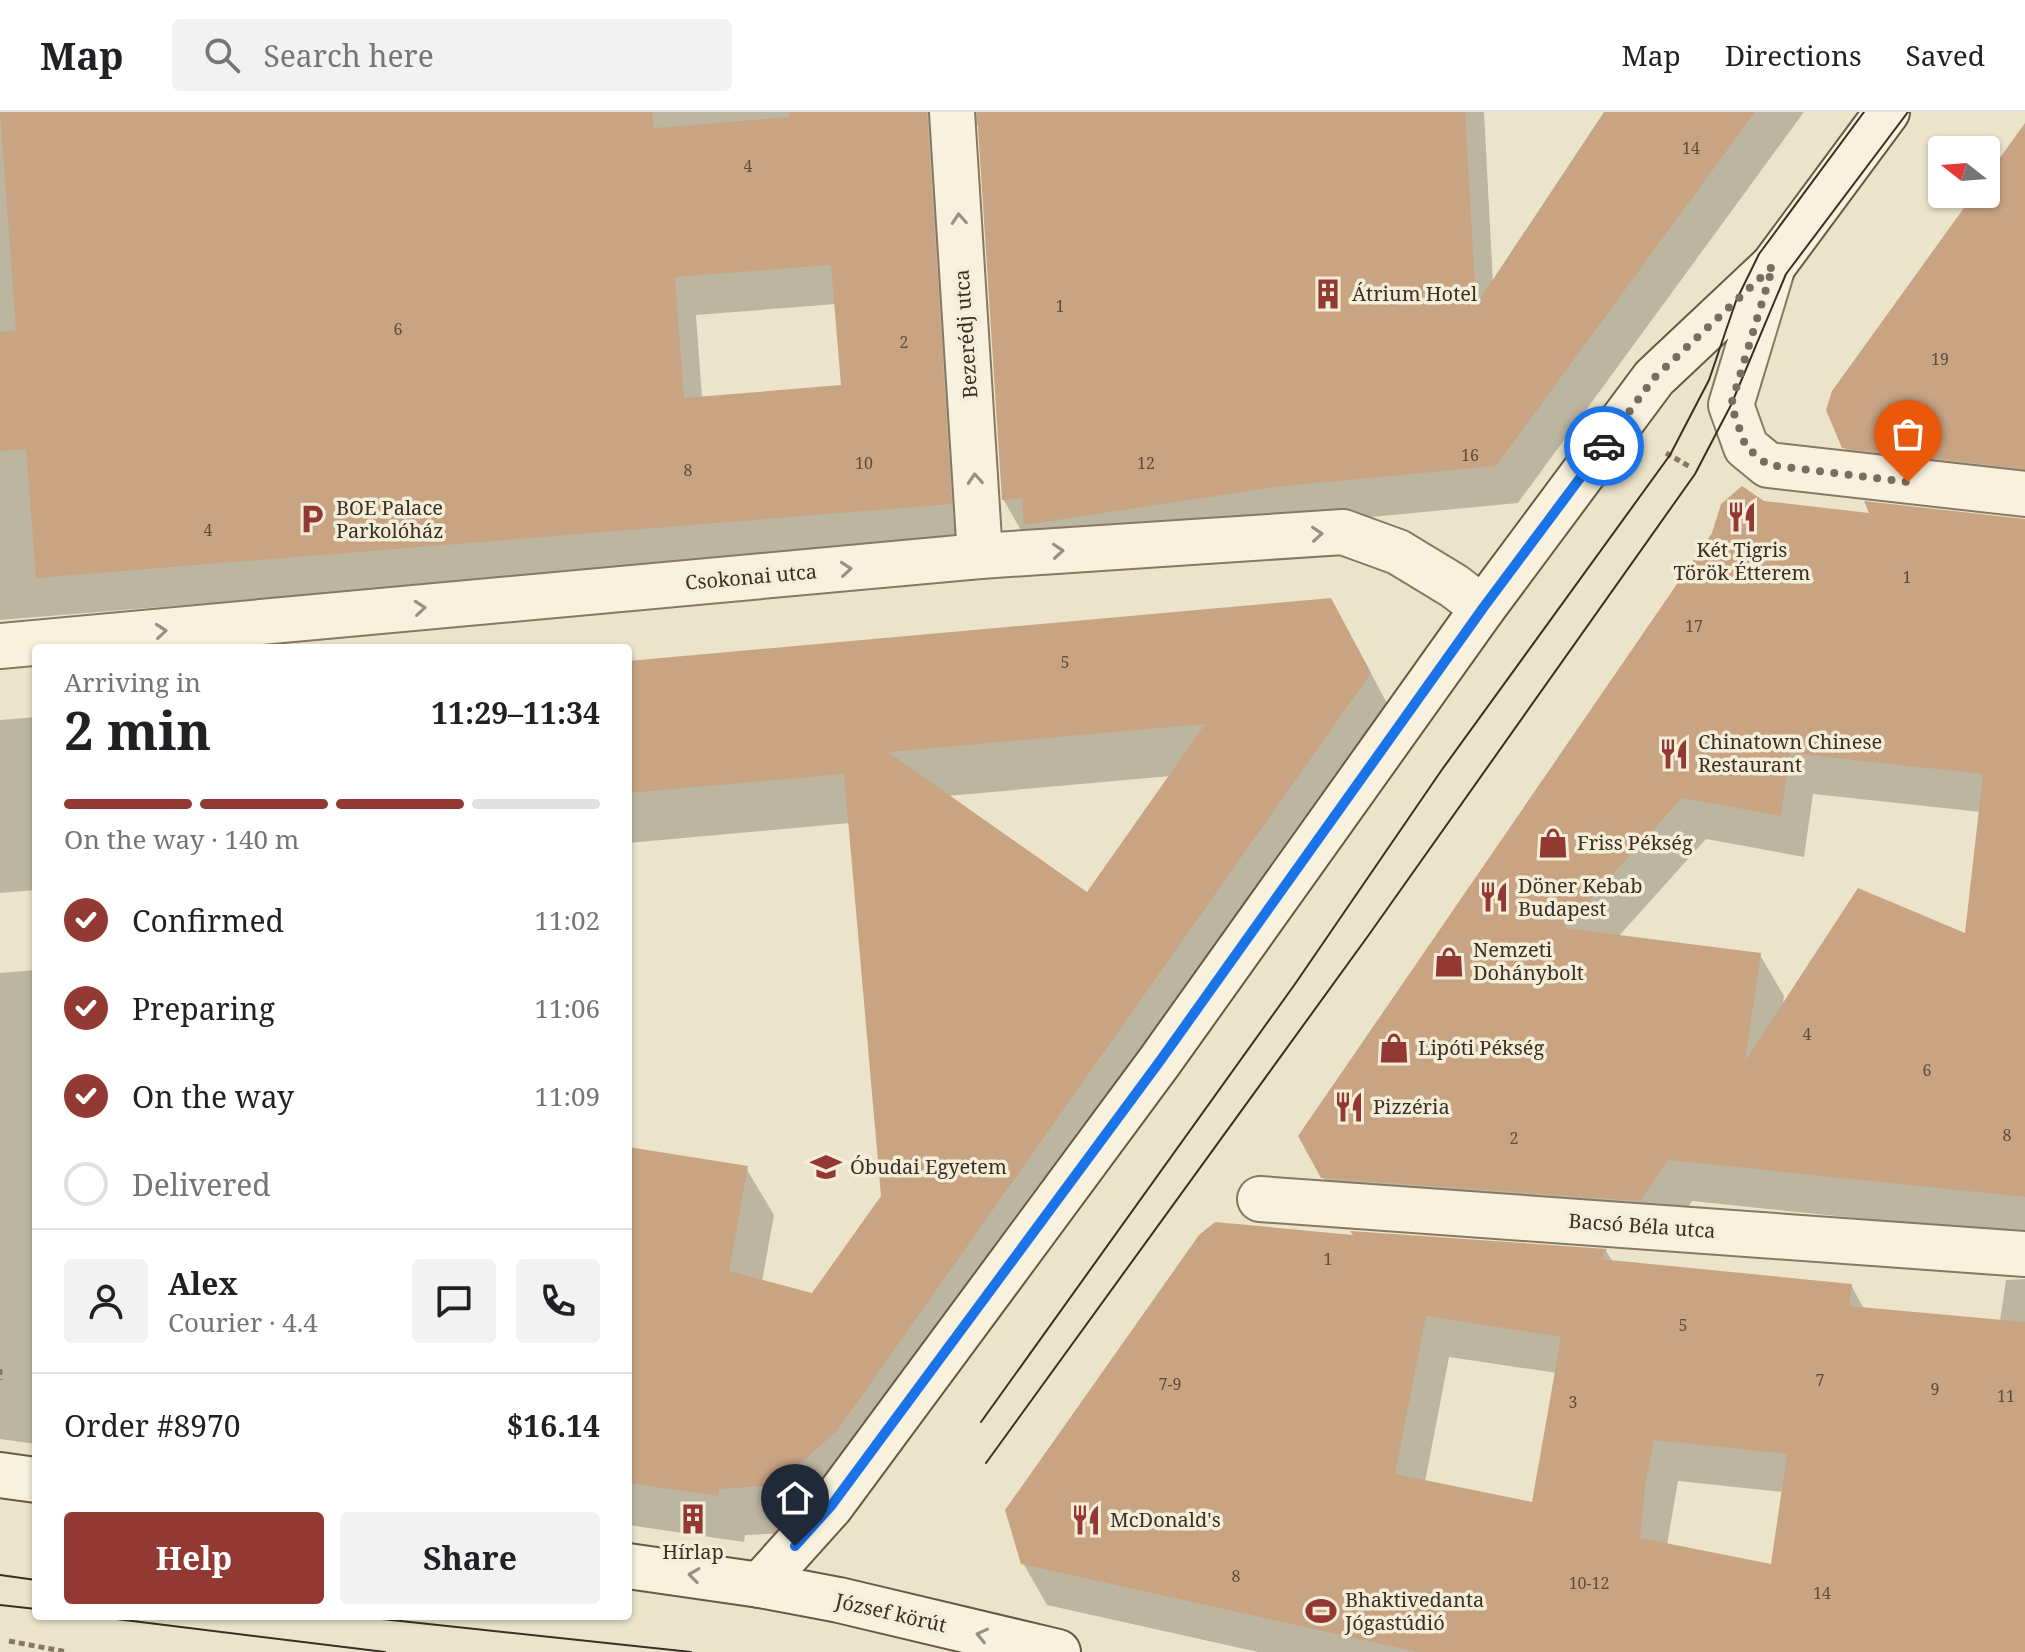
<!DOCTYPE html>
<html lang="en">
<head>
<meta charset="utf-8">
<style>
	body { margin:0; font-family:"Noto Serif",serif; background:#f2f2f2; color:#202124; height:100vh; display:flex; flex-direction:column; font-size:30px; white-space:nowrap }
	* { box-sizing:border-box; margin:0 }
	p { font-size:26px; color:#757577 }
	.icon { flex:none; width:44px; height:44px; fill:none; stroke:currentColor; stroke-width:2; stroke-linecap:round; stroke-linejoin:round }
	.map { position:relative; flex:1; overflow:hidden }
	.drawer { position:absolute; left:32px; top:532px; width:600px; height:976px; display:flex; flex-direction:column; background:#fff; border-radius:8px; box-shadow:0 2px 6px #0004 }
	.drawer>* { flex:none }
	.needle { width:52px; rotate:287deg }
	.buttons { position:absolute; left:1928px; top:24px; display:grid; gap:16px }
	.buttons a { display:grid; place-items:center; width:72px; height:72px; border-radius:8px; background:#fff; box-shadow:0 2px 6px #0004; font-size:40px }
	.pin { position:absolute; display:grid; place-items:center; width:68px; height:68px; color:#fff; margin:-82px -34px; border-radius:50% 50% 50% 0; rotate:-45deg; box-shadow:0 0 8px #0007 }
	.pin .icon { rotate:45deg }
	.courier { position:absolute; display:grid; place-items:center; width:80px; height:80px; margin:-40px; border:6px solid #1a73e8; border-radius:50%; background:#fff; color:#222; box-shadow:0 2px 10px #0007 }
	.headline em { font-style:normal; font-weight:700 }
	.headline div { display:flex; flex-direction:column-reverse }
	.headline { display:flex; align-items:center; justify-content:space-between; height:136px; padding:0 32px }
	h1 { font-size:52px; font-weight:700; line-height:60px }
	.bar { display:grid; grid-template-columns:repeat(4,1fr); gap:12px 8px; align-content:center; height:96px; padding:0 32px }
	.bar i { height:10px; border-radius:6px; background:#e0e0e0 }
	.bar .active { background:#933933 }
	.bar p { grid-column:span 4 }
	.line { display:flex; align-items:center; gap:20px; padding:0 32px; border-top:2px solid #e0e0e0 }
	.line div { flex:1 }
	.round { display:grid; place-items:center; flex:none; width:84px; height:84px; border-radius:8px; background:#f2f2f2 }
	ol { padding:0 32px; list-style:none }
	li { display:flex; align-items:center; gap:24px; height:88px }
	li p { margin-inline-start:auto }
	li .icon { padding:8px; border-radius:50%; background:#933933; color:#fff; stroke-width:4 }
	li:last-child { color:#757577 }
	li i { width:44px; height:44px; border:4px solid #e0e0e0; border-radius:50% }
	.action { display:flex; gap:16px; margin-top:auto; padding:16px 32px }
	.action a { flex:1; height:92px; border-radius:8px; background:#933933; color:#fff; font-size:32px; font-weight:700; line-height:92px; text-align:center }
	.action a+a { background:#f2f2f2; color:#202124 }
	header { display:flex; align-items:center; gap:48px; box-sizing:border-box; height:112px; padding:0 40px; background:#fff; border-bottom:2px solid #e0e0e0 }
	header strong { font-size:38px }
	nav { display:flex; gap:44px; margin-inline-start:auto; font-size:28px }
	.search { width:560px; height:72px; background:#f2f2f2; display:flex; align-items:center; gap:20px; box-sizing:border-box; padding:0 28px; border-radius:8px; color:#757577; font-size:30px }
	.map>svg:first-child { display:block }
</style>
</head>
<body>
<header>
<strong>Map</strong>
<div class="search"><svg class="icon" aria-label="search" viewBox="0 0 24 24"><circle cx="10" cy="10" r="6"/><path d="M15 15l6 6"/></svg>Search here</div>
<nav><a>Map</a><a>Directions</a><a>Saved</a></nav>
</header>
<div class="map">
<svg width="2025" height="1540" viewBox="0 0 2025 1540">
	<rect width="100%" height="100%" fill="#ece4ca"/>
	<g fill="#0003" fill-rule="evenodd">
		<path d="M 0,0 L 1484,0 L 1493,171 L 1605,0 L 1804,0 L 1518,391 L 1298,412 L 1025,425 L 1003,387 L 980,14 L 972,12 L 972,429 L 0,508 ZM 836,192 L 843,275 L 702,286 L 696,203 Z"/>
		<path d="M 2025,16 L 2025,395 L 1869,377 L 1844,335 L 1977,82 L 1986,82 L 1986,70 Z"/>
		<path d="M 1763,391 L 1872,403 L 2025,408 L 2025,1134 L 2019,1123 L 1692,1089 L 1664,1130 L 1348,1108 L 1323,1065 ZM 1813,682 L 1981,700 L 1966,824 L 1782,897 L 1784,884 L 1760,843 L 1618,825 L 1706,727 L 1804,745 Z"/>
		<path d="M 1357,535 L 1397,610 L 790,1421 L 745,1423 L 744,1430 L 628,1413 L 628,1037 L 746,1056 L 774,1103 L 762,1170 L 813,1184 L 883,1084 L 850,711 L 628,731 L 628,551 ZM 1171,664 L 1087,783 L 947,684 Z"/>
		<path d="M 36,605 L 36,778 L 0,781 L 0,608 Z"/>
		<path d="M 36,858 L 36,1332 L 0,1327 L 0,861 Z"/>
		<path d="M 1354,1121 L 1606,1139 L 1613,1150 L 1851,1173 L 1864,1197 L 2000,1209 L 2006,1168 L 2025,1167 L 2025,1540 L 1258,1540 L 1047,1493 L 1023,1451 L 1357,1126 ZM 1449,1245 L 1557,1261 L 1534,1392 L 1425,1370 ZM 1678,1369 L 1783,1380 L 1772,1455 L 1667,1433 Z"/>
	</g>
	<g fill="#c8a483" fill-rule="evenodd">
		<path d="M 0,0 L 652,0 L 654,16 L 789,5 L 789,0 L 927,0 L 952,392 L 36,466 L 26,337 L 0,339 L 0,220 L 16,218 ZM 831,153 L 841,273 L 684,286 L 675,165 Z"/>
		<path d="M 977,0 L 1465,0 L 1476,193 L 1604,0 L 1755,0 L 1496,354 L 1276,375 L 1024,413 L 1022,386 L 1002,388 Z"/>
		<path d="M 2025,11 L 2025,357 L 1842,336 L 1826,298 L 1832,279 L 1974,82 L 1986,82 L 1986,65 Z"/>
		<path d="M 1742,374 L 1764,389 L 1869,401 L 1864,389 L 2025,407 L 2025,1085 L 1668,1048 L 1640,1089 L 1321,1066 L 1298,1024 L 1712,421 L 1721,392 ZM 1790,641 L 1983,662 L 1965,821 L 1858,776 L 1745,949 L 1761,841 L 1564,816 L 1682,686 L 1781,704 Z"/>
		<path d="M 1331,486 L 1371,561 L 837,1319 L 801,1351 L 763,1374 L 719,1377 L 718,1384 L 628,1371 L 628,1035 L 748,1054 L 729,1159 L 812,1181 L 881,1084 L 844,662 L 628,681 L 628,549 ZM 1205,612 L 1087,780 L 888,640 Z"/>
		<path d="M 1215,1110 L 1353,1123 L 1350,1119 L 1607,1137 L 1600,1147 L 1852,1172 L 1849,1194 L 2025,1210 L 2025,1540 L 1417,1540 L 1021,1452 L 1005,1398 L 1199,1123 ZM 1426,1204 L 1561,1225 L 1532,1390 L 1395,1362 ZM 1654,1328 L 1787,1342 L 1771,1452 L 1640,1426 L 1645,1374 Z"/>
	</g>
	<g fill="none" stroke-linecap="round" stroke-linejoin="round">
		<g stroke="#88785f" stroke-width="48">
			<g id="street">
				<path d="M 952,0 L 980,444"/>
				<path d="M 1773,154 L 1731,293 L 1746,335 L 1768,353 L 2025,382"/>
				<path d="M 0,534 L 980,444 L 1343,420 L 1398,440 L 1454,474 L 1483,496"/>
				<path d="M 1260,1087 L 2025,1142"/>
			</g>
		</g>
		<g stroke="#6a5942" stroke-width="48">
			<g id="secondary">
				<path d="M 0,1363 L 36,1368"/>
				<path d="M 628,1454 L 760,1473 L 839,1488 L 1058,1540"/>
				<path d="M 760,1473 L 831,1394 L 1160,949 L 1483,496 L 1654,266 L 1773,154 L 1887,0"/>
			</g>
		</g>
		<g stroke="#88785f" stroke-width="5" stroke-dasharray="6 4" stroke-linecap="butt">
			<path d="M 1666,341 L 1692,356"/>
			<path d="M 0,1257 L 0,1268"/>
			<path d="M 9,1529 L 67,1540"/>
		</g>
		<use href="#street" stroke="#f7f1dd" stroke-width="44"/>
		<use href="#secondary" stroke="#f7f1dd" stroke-width="44"/>
		<g stroke="#3a2f22" stroke-width="2">
			<path d="M 981,1310 L 1295,872 L 1441,659 L 1670,343 L 1709,268 L 1736,189 L 1759,142 L 1864,0"/>
			<path d="M 986,1351 L 1368,824 L 1695,362 L 1731,293 L 1786,162 L 1908,0"/>
			<path d="M 0,1463 L 36,1468"/>
			<path d="M 0,1493 L 36,1497"/>
			<path d="M 92,1504 L 385,1540"/>
			<path d="M 354,1504 L 691,1540"/>
		</g>
	</g>
	<defs><path id="oneway-chevron" d="M-2-3.5L2.5 0L-2 3.5" fill="none" stroke-width="1.6" stroke-linecap="round" stroke-linejoin="round" transform="scale(2)"/></defs>
	<g stroke="#989080">
		<use href="#oneway-chevron" transform="translate(959 107) rotate(-94)"/>
		<use href="#oneway-chevron" transform="translate(975 367) rotate(-94)"/>
		<use href="#oneway-chevron" transform="translate(1317 422) rotate(-4)"/>
		<use href="#oneway-chevron" transform="translate(1058 439) rotate(-4)"/>
		<use href="#oneway-chevron" transform="translate(846 457) rotate(-5)"/>
		<use href="#oneway-chevron" transform="translate(420 496) rotate(-5)"/>
		<use href="#oneway-chevron" transform="translate(161 519) rotate(-5)"/>
		<use href="#oneway-chevron" transform="translate(694 1463) rotate(-172)"/>
		<use href="#oneway-chevron" transform="translate(982 1523) rotate(-167)"/>
	</g>
	<g fill="none" stroke-linecap="round" stroke-linejoin="round">
		<path stroke="#786e5d" stroke-width="8" stroke-dasharray="0 14.4" d="M 1604,334 L 1654,266 L 1773,154 L 1731,293 L 1746,335 L 1768,353 L 1908,370"/>
		<path stroke="#1a73e8" stroke-width="10" d="M 795,1434 L 831,1394 L 1160,949 L 1483,496 L 1604,334"/>
	</g>
	<defs>
		<g id="building-bare" transform="scale(2.4)"><path d="M-4-6H4V6H1V3H-1V6H-4ZM-2.5-4.3h1.7v1.8h-1.7ZM.8-4.3h1.7v1.8H.8ZM-2.5-1h1.7V.8h-1.7ZM.8-1h1.7V.8H.8Z" fill="#933933" stroke="#f4eed9" stroke-width="2.5" paint-order="stroke"/></g>
		<g id="restaurant-bare" transform="scale(2.4)"><path d="M-5-6h1v4h1v-4h1v4h1v-4h1v5L-1.5 .5V6h-2V.5L-5-1ZM5-6V6H3V1.5H1.5Q1.5-4 5-6Z" fill="#933933" stroke="#f4eed9" stroke-width="2.5" paint-order="stroke"/></g>
		<g id="parking-bare" transform="scale(2.4)"><path d="M-3.5-5.5H1a3.5 3.5 0 0 1 0 7H-1V5.5H-3.5ZM-1-3.4V-.6H.8a1.4 1.4 0 0 0 0-2.8Z" fill="#933933" stroke="#f4eed9" stroke-width="2.5" paint-order="stroke"/></g>
		<g id="shop-bare" transform="scale(2.4)"><path d="M-5-2.5h2.3a2.7 3.5 0 0 1 5.4 0H5L5.5 6h-11ZM-1.5-2.5h3a1.5 2.3 0 0 0-3 0Z" fill="#933933" stroke="#f4eed9" stroke-width="2.5" paint-order="stroke"/></g>
		<g id="university-bare" transform="scale(2.4)"><path d="M0-5L7-2L0 1L-7-2ZM-4 1L0 2.5L4 1V4Q0 6-4 4Z" fill="#933933" stroke="#f4eed9" stroke-width="2.5" paint-order="stroke"/></g>
		<g id="stadium-bare" transform="scale(2.4)"><path d="M0-5a6.5 5 0 1 0 0 10a6.5 5 0 1 0 0-10ZM-3.5-1.8h7v3.6h-7Z" fill="#933933" stroke="#f4eed9" stroke-width="2.5" paint-order="stroke"/></g>
	</defs>
	<g fill-rule="evenodd">
		<use href="#building-bare" x="1328" y="182"/>
		<use href="#restaurant-bare" x="1742" y="405"/>
		<use href="#parking-bare" x="312" y="407"/>
		<use href="#restaurant-bare" x="1674" y="642"/>
		<use href="#shop-bare" x="1553" y="731"/>
		<use href="#restaurant-bare" x="1494" y="785"/>
		<use href="#shop-bare" x="1449" y="850"/>
		<use href="#shop-bare" x="1394" y="936"/>
		<use href="#restaurant-bare" x="1349" y="995"/>
		<use href="#university-bare" x="826" y="1055"/>
		<use href="#building-bare" x="693" y="1407"/>
		<use href="#restaurant-bare" x="1086" y="1408"/>
		<use href="#stadium-bare" x="1321" y="1499"/>
	</g>
	<g text-anchor="middle" stroke-width="7" stroke-linejoin="round" paint-order="stroke">
		<g font-size="16" fill="#5e4c3a">
			<text x="1691" y="42">14</text>
			<text x="748" y="60">4</text>
			<text x="1060" y="200">1</text>
			<text x="398" y="223">6</text>
			<text x="904" y="236">2</text>
			<text x="1940" y="253">19</text>
			<text x="1470" y="349">16</text>
			<text x="864" y="357">10</text>
			<text x="1146" y="357">12</text>
			<text x="688" y="364">8</text>
			<text x="208" y="424">4</text>
			<text x="1907" y="471">1</text>
			<text x="1694" y="520">17</text>
			<text x="1065" y="556">5</text>
			<text x="1807" y="928">4</text>
			<text x="1927" y="964">6</text>
			<text x="2007" y="1029">8</text>
			<text x="1514" y="1032">2</text>
			<text x="1328" y="1153">1</text>
			<text x="1683" y="1219">5</text>
			<text x="1820" y="1274">7</text>
			<text x="1170" y="1278">7-9</text>
			<text x="1935" y="1283">9</text>
			<text x="2006" y="1290">11</text>
			<text x="1573" y="1296">3</text>
			<text x="1236" y="1470">8</text>
			<text x="1589" y="1477">10-12</text>
			<text x="1822" y="1487">14</text>
		</g>
		<g font-size="20" fill="#3a2f22" stroke="#f4eed9" text-anchor="start">
			<text x="1352" y="189">Átrium Hotel</text>
			<text x="336" y="403">BOE Palace<tspan x="336" dy="23">Parkolóház</tspan></text>
			<text x="1742" y="445" text-anchor="middle">Két Tigris<tspan x="1742" dy="23">Török Étterem</tspan></text>
			<text x="1698" y="637">Chinatown Chinese<tspan x="1698" dy="23">Restaurant</tspan></text>
			<text x="1577" y="738">Friss Pékség</text>
			<text x="1518" y="781">Döner Kebab<tspan x="1518" dy="23">Budapest</tspan></text>
			<text x="1473" y="845">Nemzeti<tspan x="1473" dy="23">Dohánybolt</tspan></text>
			<text x="1418" y="943">Lipóti Pékség</text>
			<text x="1373" y="1002">Pizzéria</text>
			<text x="850" y="1062">Óbudai Egyetem</text>
			<text x="1110" y="1415">McDonald's</text>
			<text x="693" y="1447" text-anchor="middle">Hírlap</text>
			<text x="1345" y="1495">Bhaktivedanta<tspan x="1345" dy="23">Jógastúdió</tspan></text>
		</g>
		<g font-size="20" fill="#3a2f22" stroke="#f4eed9">
			<text transform="translate(966 222) rotate(-94)" y="7">Bezerédj utca</text>
			<text transform="translate(751 465) rotate(-5)" y="7">Csokonai utca</text>
			<text transform="translate(1642 1114) rotate(4)" y="7">Bacsó Béla utca</text>
			<text transform="translate(891 1501) rotate(13)" y="7">József körút</text>
		</g>
	</g>
</svg>
<div class="buttons">
<a><svg class="needle" viewBox="-14 -14 28 28"><path d="M0-13l5 13h-10z" fill="#e53935"/><path d="M0 13l5-13h-10z" fill="#757577"/></svg></a>
</div>
<div class="pin" style="left:1908px;top:370px;background:#ea580c"><svg class="icon" aria-label="bag" viewBox="0 0 24 24"><path d="M5 8h14l-1 12H6zM9 8a3 3 0 0 1 6 0"/></svg></div>
<div class="pin" style="left:795px;top:1434px;background:#1f2937"><svg class="icon" aria-label="home" viewBox="0 0 24 24"><path d="M3 11l9-7 9 7M6 9v11h12V9"/></svg></div>
<div class="courier" style="left:1604px;top:334px"><svg class="icon" aria-label="car" viewBox="0 0 24 24"><path d="M5 17H2v-5l4-1 3-4h7l3 4 3 1v5h-3M9 17h6M6 11h13"/><circle cx="7" cy="17" r="2"/><circle cx="17" cy="17" r="2"/></svg></div>
<section class="drawer">
<div class="headline"><div><h1>2 min</h1><p>Arriving in</p></div><em>11:29–11:34</em></div>
<div class="bar"><i class="active"></i><i class="active"></i><i class="active"></i><i></i><p>On the way · 140 m</p></div>
<ol>
<li><svg class="icon" aria-label="check" viewBox="0 0 24 24"><path d="M5 12l5 5 9-10"/></svg>Confirmed<p>11:02</p></li>
<li><svg class="icon" aria-label="check" viewBox="0 0 24 24"><path d="M5 12l5 5 9-10"/></svg>Preparing<p>11:06</p></li>
<li><svg class="icon" aria-label="check" viewBox="0 0 24 24"><path d="M5 12l5 5 9-10"/></svg>On the way<p>11:09</p></li>
<li><i></i>Delivered</li>
</ol>
<div class="line" style="height:144px"><a class="round"><svg class="icon" aria-label="person" viewBox="0 0 24 24"><circle cx="12" cy="8" r="4"/><path d="M4 21q1-7 8-7t8 7"/></svg></a><div><b>Alex</b><p>Courier · 4.4</p></div><a class="round"><svg class="icon" aria-label="chat" viewBox="0 0 24 24"><path d="M4 5h16v11H9l-5 4z"/></svg></a><a class="round"><svg class="icon" aria-label="phone" viewBox="0 0 24 24"><path d="M5 4h4l2 5-3 2q2 4 5 5l2-3 5 2v4C11 20 4 13 5 4z"/></svg></a></div>
<div class="line" style="height:104px"><div>Order #8970</div><b>$16.14</b></div>
<div class="action"><a>Help</a><a>Share</a></div>
</section>
</div>
</body>
</html>
